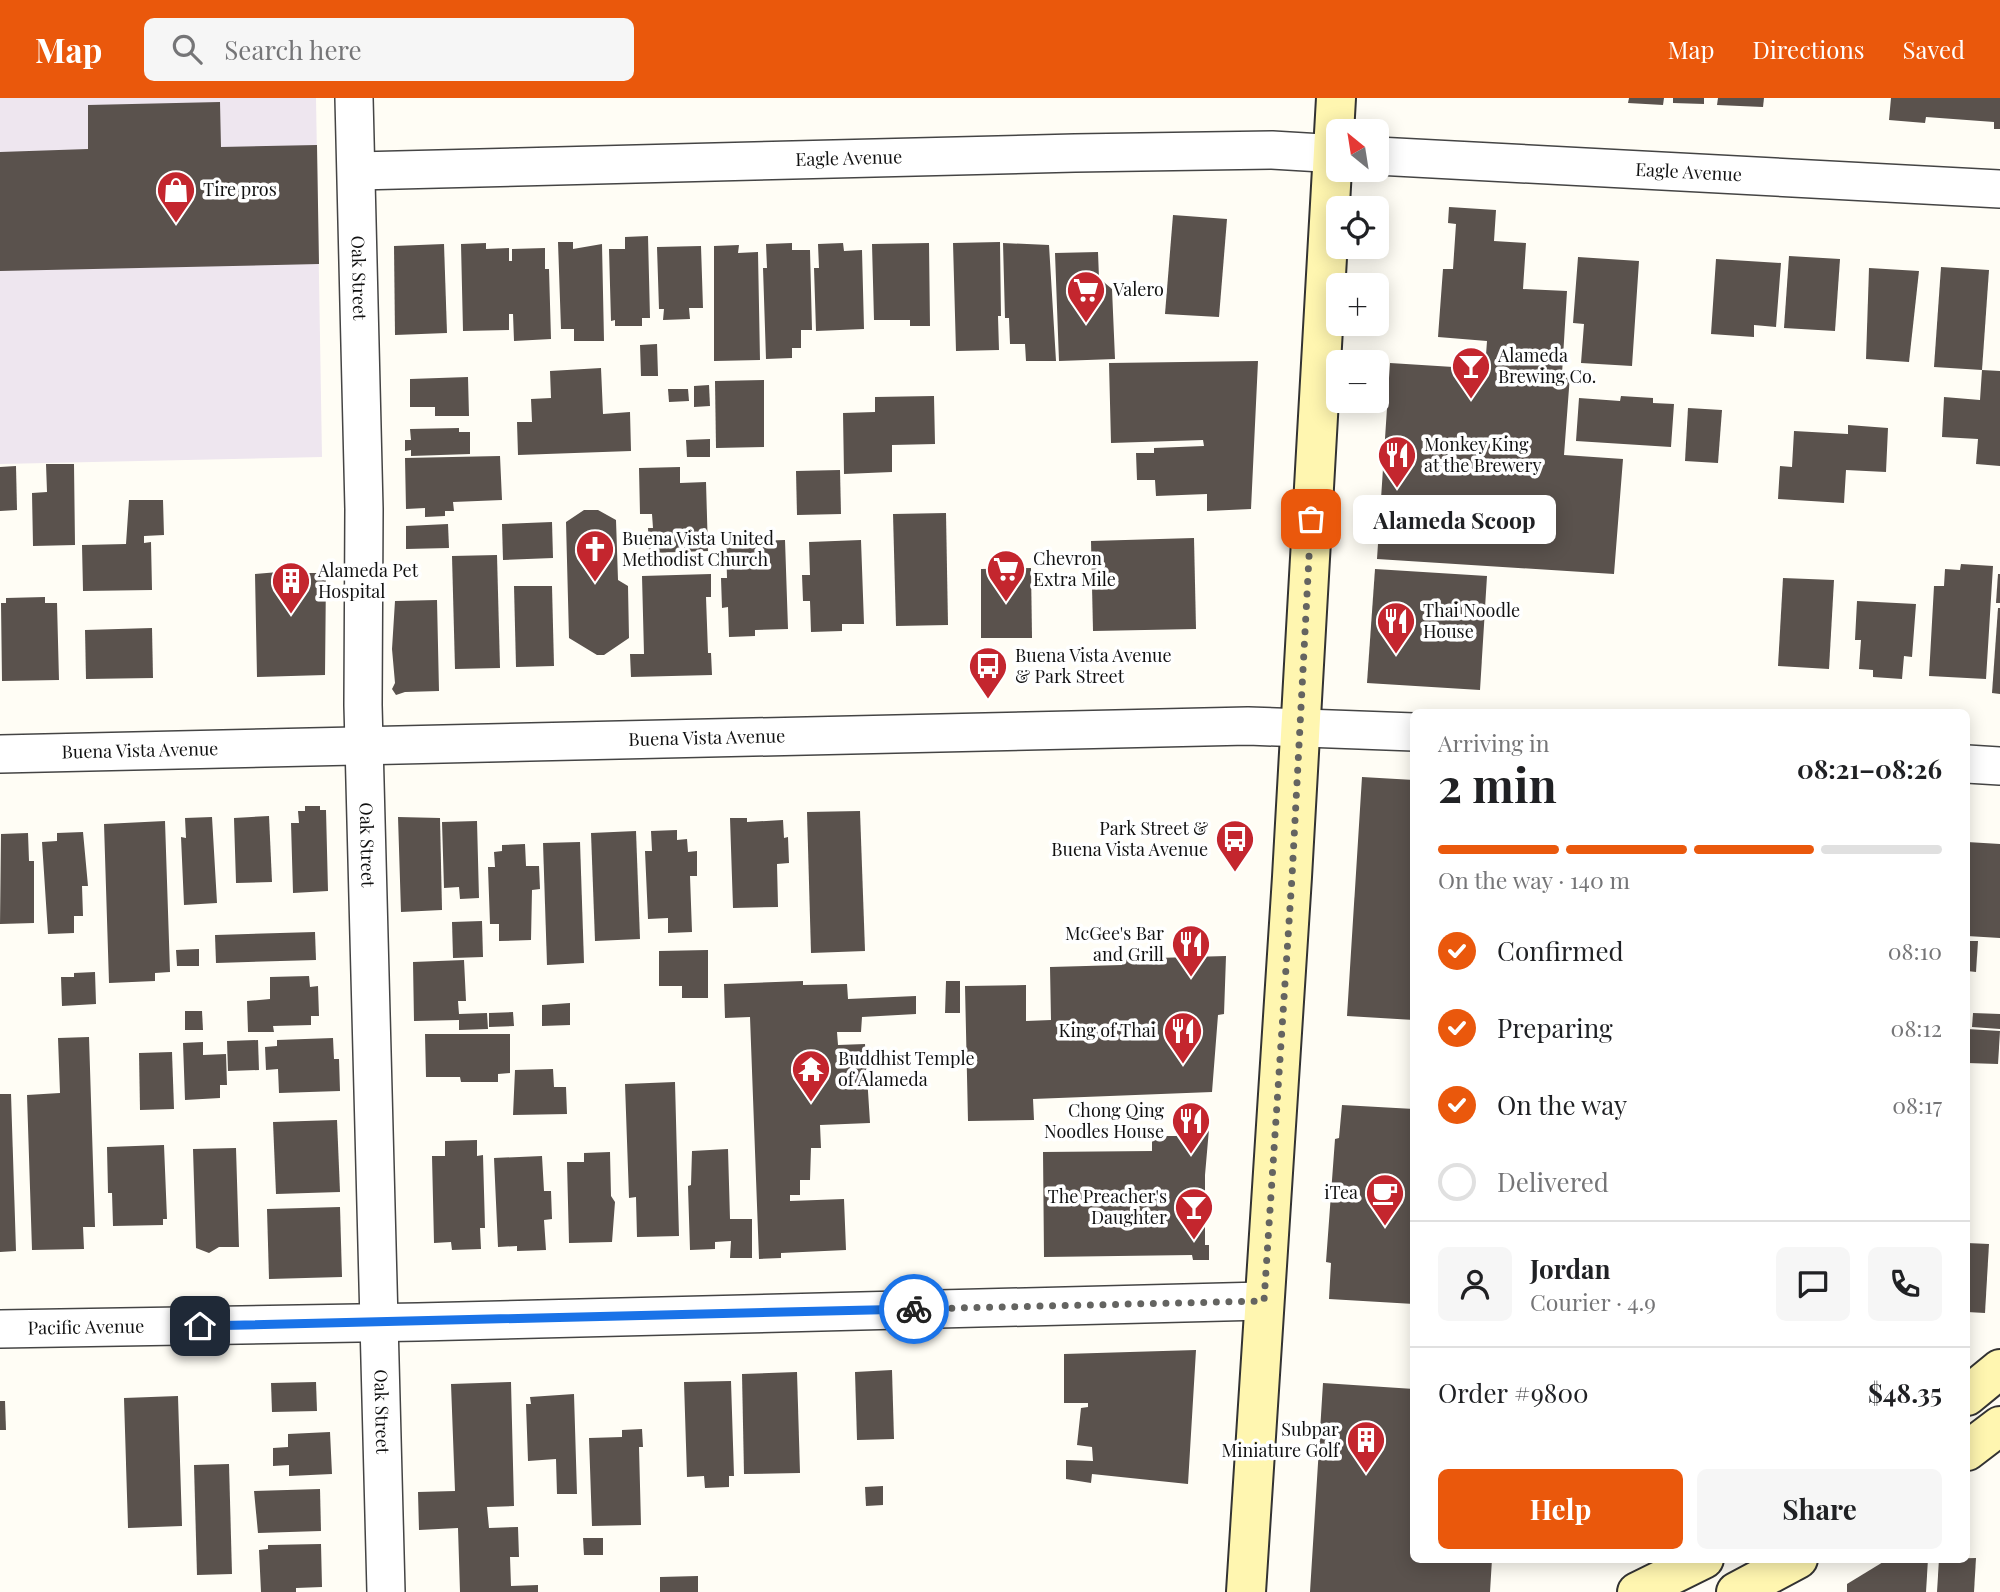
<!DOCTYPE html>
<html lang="en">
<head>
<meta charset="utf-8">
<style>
	body { margin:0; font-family:"Playfair Display",serif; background:#f6f6f6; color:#202124; height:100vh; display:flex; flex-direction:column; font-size:26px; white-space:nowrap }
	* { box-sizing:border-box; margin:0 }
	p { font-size:23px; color:#757577 }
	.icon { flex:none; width:38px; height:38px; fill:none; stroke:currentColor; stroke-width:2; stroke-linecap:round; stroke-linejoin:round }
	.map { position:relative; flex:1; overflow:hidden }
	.details { position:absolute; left:1410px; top:611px; width:560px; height:854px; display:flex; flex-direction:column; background:#fff; border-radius:10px; box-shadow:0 4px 18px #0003 }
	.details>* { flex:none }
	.needle { width:46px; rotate:330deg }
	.controls { position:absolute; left:1326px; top:21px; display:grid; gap:14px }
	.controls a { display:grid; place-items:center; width:63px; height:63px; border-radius:10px; background:#fff; box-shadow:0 4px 18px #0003; font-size:35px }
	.pin { position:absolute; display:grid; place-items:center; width:60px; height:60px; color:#fff; margin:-30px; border-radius:14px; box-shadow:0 4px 10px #0006 }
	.courier { position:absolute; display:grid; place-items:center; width:70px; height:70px; margin:-35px; border:5px solid #1a73e8; border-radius:50%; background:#fff; color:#222; box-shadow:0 2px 9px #0007 }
	.bubble { position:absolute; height:49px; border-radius:10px; background:#fff; box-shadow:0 4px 18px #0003; font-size:23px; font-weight:700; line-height:49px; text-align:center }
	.summary em { font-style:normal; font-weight:700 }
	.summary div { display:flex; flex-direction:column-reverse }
	.summary { display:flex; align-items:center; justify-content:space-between; height:119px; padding:0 28px }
	h1 { font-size:46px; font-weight:700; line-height:52px }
	.bar { display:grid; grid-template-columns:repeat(4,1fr); gap:10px 7px; align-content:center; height:84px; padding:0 28px }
	.bar i { height:9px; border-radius:5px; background:#e0e0e0 }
	.bar .current { background:#ea580c }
	.bar p { grid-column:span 4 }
	.line { display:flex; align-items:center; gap:18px; padding:0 28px; border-top:2px solid #e0e0e0 }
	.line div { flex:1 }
	.round { display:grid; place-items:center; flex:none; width:74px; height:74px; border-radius:10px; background:#f6f6f6 }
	ol { padding:0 28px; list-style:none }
	li { display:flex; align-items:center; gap:21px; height:77px }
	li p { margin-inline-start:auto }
	li .icon { padding:7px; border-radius:50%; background:#ea580c; color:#fff; stroke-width:4 }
	li:last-child { color:#757577 }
	li i { width:38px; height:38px; border:4px solid #e0e0e0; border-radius:50% }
	.action { display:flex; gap:14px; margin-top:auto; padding:14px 28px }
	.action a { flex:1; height:80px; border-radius:10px; background:#ea580c; color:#fff; font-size:28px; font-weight:700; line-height:80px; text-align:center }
	.action a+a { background:#f6f6f6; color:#202124 }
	header { display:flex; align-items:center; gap:42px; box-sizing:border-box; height:98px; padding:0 35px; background:#ea580c; color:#fff }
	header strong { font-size:33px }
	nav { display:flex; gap:38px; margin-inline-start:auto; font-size:24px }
	.search { width:490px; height:63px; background:#f6f6f6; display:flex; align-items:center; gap:18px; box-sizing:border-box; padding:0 24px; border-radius:10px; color:#757577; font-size:26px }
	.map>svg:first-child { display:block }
</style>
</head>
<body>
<header>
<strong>Map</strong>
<div class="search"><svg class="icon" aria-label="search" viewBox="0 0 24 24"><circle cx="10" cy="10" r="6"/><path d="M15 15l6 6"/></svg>Search here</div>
<nav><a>Map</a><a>Directions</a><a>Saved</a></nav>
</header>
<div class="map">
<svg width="2000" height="1494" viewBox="0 0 2000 1494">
	<rect width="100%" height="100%" fill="#fffdf5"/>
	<path fill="#eee6ef" d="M 0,0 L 316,0 L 322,359 L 0,366 Z"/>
	<g fill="#5a524d">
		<path d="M 1629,0 L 1664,0 L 1663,7 L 1628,5 Z"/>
		<path d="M 1673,0 L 1704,0 L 1704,6 L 1673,5 Z"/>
		<path d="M 1718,0 L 1764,0 L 1763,9 L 1717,7 Z"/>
		<path d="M 1891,0 L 2000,0 L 2000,31 L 1994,31 L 1994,24 L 1926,19 L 1925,25 L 1889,22 Z"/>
		<path d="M 220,4 L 221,49 L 317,47 L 319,166 L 0,173 L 0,54 L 88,51 L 88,7 Z"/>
		<path d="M 1449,109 L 1496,112 L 1494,143 L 1526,145 L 1523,191 L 1567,193 L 1562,276 L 1570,277 L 1564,357 L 1623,361 L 1614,476 L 1377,461 L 1390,265 L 1485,271 L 1487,243 L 1438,239 L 1443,171 L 1453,171 L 1456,126 L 1448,125 Z"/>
		<path d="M 1173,117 L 1227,121 L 1219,219 L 1165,216 Z"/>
		<path d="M 648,138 L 650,220 L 642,220 L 642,228 L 615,228 L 615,222 L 611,223 L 609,151 L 625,151 L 625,139 Z"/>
		<path d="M 558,144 L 573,144 L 573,151 L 602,146 L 604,243 L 574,243 L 574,231 L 561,231 Z"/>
		<path d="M 1000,144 L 1001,218 L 998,218 L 999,252 L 956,253 L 953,145 Z"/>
		<path d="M 486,145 L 486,151 L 509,150 L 509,163 L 512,163 L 512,151 L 545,150 L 545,171 L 549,171 L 551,241 L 514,243 L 513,216 L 509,216 L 509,232 L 463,233 L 461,146 Z"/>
		<path d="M 792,145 L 792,152 L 810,152 L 812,232 L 801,232 L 801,250 L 792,250 L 792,260 L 766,261 L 763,170 L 767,170 L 766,146 Z"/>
		<path d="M 843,145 L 844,153 L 862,152 L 864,231 L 816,233 L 814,170 L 819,170 L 818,146 Z"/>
		<path d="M 929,145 L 930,228 L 910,228 L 910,222 L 874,222 L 872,146 Z"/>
		<path d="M 1003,145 L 1049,147 L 1056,263 L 1026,263 L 1025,246 L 1010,246 L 1009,220 L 1005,220 Z"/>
		<path d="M 444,146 L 447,235 L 395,237 L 394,148 Z"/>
		<path d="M 739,147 L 738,155 L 758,154 L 760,262 L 714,263 L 714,148 Z"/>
		<path d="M 701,148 L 703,210 L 689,210 L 690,221 L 663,222 L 664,211 L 659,211 L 657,149 Z"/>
		<path d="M 1098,154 L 1099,180 L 1112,191 L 1115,261 L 1059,263 L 1055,155 Z"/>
		<path d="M 1789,158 L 1840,161 L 1835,233 L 1784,230 Z"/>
		<path d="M 1578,159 L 1639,163 L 1632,268 L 1581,265 L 1584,226 L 1573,225 Z"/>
		<path d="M 1716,161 L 1781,165 L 1776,229 L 1754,227 L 1754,239 L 1711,236 Z"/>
		<path d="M 1941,169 L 1989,172 L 1982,272 L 1934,269 Z"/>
		<path d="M 1869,170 L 1919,173 L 1909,264 L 1866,261 Z"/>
		<path d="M 657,246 L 658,278 L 641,278 L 640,247 Z"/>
		<path d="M 1258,263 L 1251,411 L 1207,413 L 1207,396 L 1156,398 L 1155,382 L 1137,382 L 1136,355 L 1154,355 L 1154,350 L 1204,348 L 1203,342 L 1111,345 L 1109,265 Z"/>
		<path d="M 601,270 L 603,316 L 630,314 L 631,353 L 518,357 L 517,324 L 532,324 L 531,301 L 551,300 L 550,273 Z"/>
		<path d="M 1982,272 L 2000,273 L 2000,368 L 1976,366 L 1978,341 L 1942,339 L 1944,299 L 1980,302 Z"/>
		<path d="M 468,279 L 469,318 L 435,318 L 435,309 L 410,309 L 410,281 Z"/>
		<path d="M 764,282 L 764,349 L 716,350 L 715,283 Z"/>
		<path d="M 709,287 L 710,308 L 694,309 L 694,288 Z"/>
		<path d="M 668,291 L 688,291 L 689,303 L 669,304 Z"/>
		<path d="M 934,298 L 935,346 L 892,347 L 892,374 L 844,376 L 843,315 L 875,314 L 875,299 Z"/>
		<path d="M 1621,298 L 1653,300 L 1653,305 L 1674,306 L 1671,349 L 1576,343 L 1579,300 L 1620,303 Z"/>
		<path d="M 1688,310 L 1722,312 L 1718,365 L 1685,363 Z"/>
		<path d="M 1848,327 L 1888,330 L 1886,374 L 1846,372 L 1844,405 L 1778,401 L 1780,368 L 1792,369 L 1794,333 L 1848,336 Z"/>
		<path d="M 459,330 L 459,334 L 470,334 L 470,356 L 411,358 L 411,352 L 405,353 L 405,342 L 411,342 L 410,331 Z"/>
		<path d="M 710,341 L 710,359 L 687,359 L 686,342 Z"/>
		<path d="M 500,358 L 502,402 L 453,404 L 454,413 L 445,413 L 445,418 L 425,419 L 425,410 L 406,411 L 405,360 Z"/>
		<path d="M 46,366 L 74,366 L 75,447 L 33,448 L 32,395 L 47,394 Z"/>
		<path d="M 16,368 L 17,412 L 0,413 L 0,369 Z"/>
		<path d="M 680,369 L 680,385 L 706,384 L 708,453 L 649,455 L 648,430 L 653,430 L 652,416 L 640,416 L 639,370 Z"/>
		<path d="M 840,372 L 841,416 L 797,417 L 796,373 Z"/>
		<path d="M 129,402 L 163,402 L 164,437 L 144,438 L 144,445 L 151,444 L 152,492 L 83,493 L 82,447 L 126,446 Z"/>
		<path d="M 584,412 L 598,412 L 616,422 L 618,482 L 628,488 L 629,540 L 604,557 L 597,557 L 569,540 L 566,424 Z"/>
		<path d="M 946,415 L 948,527 L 896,528 L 893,416 Z"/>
		<path d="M 552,424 L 553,460 L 503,462 L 502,426 Z"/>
		<path d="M 448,426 L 449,450 L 406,451 L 406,428 Z"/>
		<path d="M 1194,440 L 1196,531 L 1093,533 L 1091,443 Z"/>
		<path d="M 785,442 L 788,531 L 755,532 L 755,538 L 729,539 L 728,509 L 722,510 L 721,480 L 727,480 L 726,444 Z"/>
		<path d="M 861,442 L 864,526 L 842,526 L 842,533 L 811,534 L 810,503 L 803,503 L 802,477 L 810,477 L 809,444 Z"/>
		<path d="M 497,457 L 500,570 L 455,571 L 452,458 Z"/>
		<path d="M 1961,466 L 1993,468 L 1986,581 L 1929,578 L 1934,488 L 1944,488 L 1945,471 L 1960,472 Z"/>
		<path d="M 1031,470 L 1032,540 L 981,540 L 981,471 Z"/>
		<path d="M 1375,471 L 1487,478 L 1480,592 L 1367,585 Z"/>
		<path d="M 302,472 L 302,475 L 326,475 L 325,577 L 257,579 L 255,476 Z"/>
		<path d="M 711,476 L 711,499 L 706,499 L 708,555 L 711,555 L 712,577 L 631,579 L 630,556 L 644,556 L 642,478 Z"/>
		<path d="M 1998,476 L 2000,476 L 2000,505 L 1996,505 Z"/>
		<path d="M 1783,480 L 1834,482 L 1829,571 L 1778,568 Z"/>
		<path d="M 514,488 L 552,488 L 554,568 L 516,569 Z"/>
		<path d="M 45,499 L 45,505 L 57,505 L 59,582 L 2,583 L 1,505 L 6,505 L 6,500 Z"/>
		<path d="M 437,502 L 439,593 L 405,594 L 396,597 L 392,591 L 395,585 L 392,551 L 395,503 Z"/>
		<path d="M 1857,503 L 1916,506 L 1912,559 L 1904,558 L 1902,581 L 1873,579 L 1873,572 L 1859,571 L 1861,542 L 1855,542 Z"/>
		<path d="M 1998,510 L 2000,510 L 2000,596 L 1992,595 Z"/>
		<path d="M 152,530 L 153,580 L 86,581 L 85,532 Z"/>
		<path d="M 1362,679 L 1414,682 L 1414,922 L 1347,918 Z"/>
		<path d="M 305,708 L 320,708 L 320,712 L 326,712 L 328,793 L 293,795 L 291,725 L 299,725 L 298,713 L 305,713 Z"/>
		<path d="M 860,713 L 865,853 L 811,855 L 807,714 Z"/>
		<path d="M 269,718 L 272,784 L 236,785 L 234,720 Z"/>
		<path d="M 212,719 L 217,805 L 184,807 L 181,739 L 186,740 L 185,720 Z"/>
		<path d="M 398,719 L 440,720 L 442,812 L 401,814 Z"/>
		<path d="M 730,720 L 747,720 L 747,724 L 783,722 L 784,740 L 788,739 L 789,765 L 777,766 L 778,809 L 733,810 Z"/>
		<path d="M 165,723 L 170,874 L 155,875 L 155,883 L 109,885 L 104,726 Z"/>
		<path d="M 477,723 L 479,800 L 460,801 L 459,789 L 444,790 L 442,724 Z"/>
		<path d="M 677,732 L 677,742 L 687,741 L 688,754 L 697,753 L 697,778 L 690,778 L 692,834 L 668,835 L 668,820 L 648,821 L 645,753 L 652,753 L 651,733 Z"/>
		<path d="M 636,733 L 640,841 L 595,843 L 591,735 Z"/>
		<path d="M 83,734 L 88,788 L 82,788 L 83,818 L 74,818 L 74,835 L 48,836 L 42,744 L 57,743 L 57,735 Z"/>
		<path d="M 28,735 L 29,763 L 34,763 L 34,825 L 0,826 L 1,736 Z"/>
		<path d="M 580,744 L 584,865 L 547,867 L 543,745 Z"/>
		<path d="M 1967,744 L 2000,746 L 2000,840 L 1967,838 Z"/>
		<path d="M 525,746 L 526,768 L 539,768 L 540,791 L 532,792 L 531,842 L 499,843 L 499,826 L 490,826 L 488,769 L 495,769 L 494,754 L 502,753 L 502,747 Z"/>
		<path d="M 482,823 L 483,859 L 453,860 L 452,824 Z"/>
		<path d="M 315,834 L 316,862 L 216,865 L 215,837 Z"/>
		<path d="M 1967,843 L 1978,843 L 1976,874 L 1967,873 Z"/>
		<path d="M 199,851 L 199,868 L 177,868 L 176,852 Z"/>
		<path d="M 708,852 L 708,900 L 682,900 L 682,888 L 659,888 L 659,853 Z"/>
		<path d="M 1226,858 L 1224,916 L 1218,917 L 1212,994 L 1033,1001 L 1034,1022 L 968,1023 L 965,888 L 1026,887 L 1026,923 L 1051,922 L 1050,869 L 1122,867 L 1122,861 Z"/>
		<path d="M 464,862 L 466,903 L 458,903 L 459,916 L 487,915 L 488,931 L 459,932 L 459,922 L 414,923 L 413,864 Z"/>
		<path d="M 95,874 L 96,906 L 62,908 L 61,879 L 74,879 L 74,875 Z"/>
		<path d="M 309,878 L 310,889 L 318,888 L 319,918 L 311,918 L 311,927 L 273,928 L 274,934 L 248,934 L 247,903 L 270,901 L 270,879 Z"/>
		<path d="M 803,883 L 803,887 L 847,886 L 848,901 L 916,898 L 916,916 L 862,919 L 861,934 L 837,934 L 838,947 L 865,946 L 870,1025 L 820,1027 L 821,1050 L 811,1050 L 810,1082 L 800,1082 L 800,1097 L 790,1097 L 790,1103 L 844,1101 L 846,1152 L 781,1155 L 781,1160 L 759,1161 L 750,919 L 725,920 L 724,886 Z"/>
		<path d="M 946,883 L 960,883 L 960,915 L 945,915 Z"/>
		<path d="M 570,905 L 570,927 L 542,928 L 542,907 Z"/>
		<path d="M 185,913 L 202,913 L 203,932 L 185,932 Z"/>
		<path d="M 513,914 L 514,928 L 489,929 L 489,915 Z"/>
		<path d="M 1973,915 L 2000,916 L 2000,931 L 1972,929 Z"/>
		<path d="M 1967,931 L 2000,933 L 1998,966 L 1967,965 Z"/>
		<path d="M 425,936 L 510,936 L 510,975 L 498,976 L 498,984 L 461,984 L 460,979 L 426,979 Z"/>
		<path d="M 89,939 L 95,1129 L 83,1129 L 84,1151 L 32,1152 L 27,997 L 60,995 L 58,940 Z"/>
		<path d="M 333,940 L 334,961 L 339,961 L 340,993 L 279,995 L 278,971 L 266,972 L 265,949 L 277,948 L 277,942 Z"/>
		<path d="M 258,942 L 259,972 L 228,973 L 227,943 Z"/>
		<path d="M 203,944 L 203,957 L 226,956 L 227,987 L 220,987 L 220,1000 L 185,1002 L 183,945 Z"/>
		<path d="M 172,954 L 174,1011 L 140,1012 L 139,955 Z"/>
		<path d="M 553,971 L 554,989 L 566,989 L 567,1016 L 513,1017 L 515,972 Z"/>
		<path d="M 675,984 L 679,1138 L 637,1139 L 636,1099 L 629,1100 L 625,986 Z"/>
		<path d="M 0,996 L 11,996 L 16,1153 L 0,1154 Z"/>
		<path d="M 1342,1007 L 1414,1011 L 1414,1206 L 1329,1201 L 1331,1165 L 1326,1164 L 1335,1041 L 1339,1040 Z"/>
		<path d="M 337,1022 L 340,1094 L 276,1096 L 273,1024 Z"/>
		<path d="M 1182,1031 L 1209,1031 L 1205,1077 L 1205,1147 L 1209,1147 L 1209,1162 L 1193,1162 L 1192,1157 L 1044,1159 L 1043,1054 L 1152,1053 L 1152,1038 L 1182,1038 Z"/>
		<path d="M 477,1042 L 477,1058 L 483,1057 L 485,1130 L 480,1130 L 481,1151 L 452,1152 L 451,1144 L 434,1145 L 432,1058 L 445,1058 L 445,1043 Z"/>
		<path d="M 164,1047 L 167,1121 L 163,1121 L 163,1127 L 113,1128 L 112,1095 L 108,1095 L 107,1049 Z"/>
		<path d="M 236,1050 L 239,1149 L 219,1149 L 209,1155 L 196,1150 L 193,1051 Z"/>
		<path d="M 728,1051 L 730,1121 L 752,1121 L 752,1160 L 730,1160 L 731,1143 L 715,1144 L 715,1151 L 690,1152 L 688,1088 L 691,1087 L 692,1053 Z"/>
		<path d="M 610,1054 L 611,1098 L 615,1104 L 612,1144 L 569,1145 L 567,1064 L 584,1064 L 584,1055 Z"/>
		<path d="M 542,1058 L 544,1093 L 551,1093 L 552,1121 L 544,1122 L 546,1152 L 517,1153 L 517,1148 L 498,1149 L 494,1060 Z"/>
		<path d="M 340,1109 L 342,1179 L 269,1181 L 267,1111 Z"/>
		<path d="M 1967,1145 L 1989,1146 L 1985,1215 L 1967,1214 Z"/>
		<path d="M 1196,1252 L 1188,1386 L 1092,1376 L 1091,1385 L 1066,1381 L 1066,1362 L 1093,1363 L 1092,1349 L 1077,1347 L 1081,1310 L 1088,1309 L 1088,1305 L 1064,1305 L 1064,1256 Z"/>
		<path d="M 892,1272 L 894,1341 L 857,1342 L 855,1274 Z"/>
		<path d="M 797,1274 L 800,1375 L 744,1376 L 742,1276 Z"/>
		<path d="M 731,1283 L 734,1378 L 729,1378 L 729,1389 L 705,1390 L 704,1378 L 687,1379 L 684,1284 Z"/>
		<path d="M 316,1284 L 317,1313 L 272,1314 L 271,1285 Z"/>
		<path d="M 511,1284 L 514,1408 L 487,1409 L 489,1430 L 518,1429 L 519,1459 L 510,1459 L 511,1488 L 538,1487 L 538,1494 L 460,1494 L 458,1430 L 419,1432 L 418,1394 L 455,1393 L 451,1286 Z"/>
		<path d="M 1323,1285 L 1414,1291 L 1414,1461 L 1492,1461 L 1490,1494 L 1310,1494 Z"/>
		<path d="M 574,1296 L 577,1396 L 557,1396 L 556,1361 L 528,1363 L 526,1306 L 531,1306 L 530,1299 Z"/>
		<path d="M 178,1298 L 182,1428 L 128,1430 L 124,1300 Z"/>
		<path d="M 0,1303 L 5,1303 L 6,1332 L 0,1332 Z"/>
		<path d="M 642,1331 L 643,1349 L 639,1349 L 641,1427 L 592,1428 L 589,1340 L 622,1339 L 622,1332 Z"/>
		<path d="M 330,1334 L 332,1376 L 289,1378 L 289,1367 L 273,1368 L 273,1350 L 288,1349 L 288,1336 Z"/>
		<path d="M 229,1366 L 232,1476 L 197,1477 L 194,1367 Z"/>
		<path d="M 883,1388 L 883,1407 L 866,1408 L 865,1389 Z"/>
		<path d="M 320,1391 L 321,1433 L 258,1435 L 254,1393 Z"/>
		<path d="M 583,1440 L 603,1440 L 603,1457 L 584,1457 Z"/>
		<path d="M 321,1446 L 322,1489 L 296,1490 L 296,1494 L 261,1494 L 259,1452 L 268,1451 L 268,1447 Z"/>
		<path d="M 1976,1460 L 1974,1494 L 1937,1494 L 1939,1461 Z"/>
		<path d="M 1888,1461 L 1928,1461 L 1926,1494 L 1847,1494 L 1847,1486 Z"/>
		<path d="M 698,1478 L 698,1494 L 660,1494 L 660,1479 Z"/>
	</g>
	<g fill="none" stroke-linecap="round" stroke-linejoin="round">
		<g stroke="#444" stroke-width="40">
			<g id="street">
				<path id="s1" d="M 354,0 L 364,411 L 363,607 L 386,1494"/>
				<path id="s2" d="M 1377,58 L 2000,91"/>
				<path id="s3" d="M 357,73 L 1075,55 L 1272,52 L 1339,56"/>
				<path id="s4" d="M 0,656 L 1248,628 L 1414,634"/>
				<path d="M 1967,666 L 2000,668"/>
				<path id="s5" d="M 0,1231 L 418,1224 L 1263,1203"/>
			</g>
		</g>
		<g stroke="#333" stroke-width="42">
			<g id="secondary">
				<path d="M 1967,1298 L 2000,1271"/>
				<path d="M 1967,1353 L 2000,1328"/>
				<path d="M 1246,1494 L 1292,779 L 1336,0"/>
				<path d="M 1637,1494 L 1704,1461"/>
				<path d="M 1736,1494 L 1798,1461"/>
			</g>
		</g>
		<use href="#street" stroke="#fff" stroke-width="37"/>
		<use href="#secondary" stroke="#fff6b0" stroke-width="38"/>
	</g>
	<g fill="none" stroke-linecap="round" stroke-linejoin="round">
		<path stroke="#646461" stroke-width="7" stroke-dasharray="0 12.6" d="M 914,1211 L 1264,1203 L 1292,779 L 1311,421"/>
		<path stroke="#1a73e8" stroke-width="9" d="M 200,1228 L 914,1211"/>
	</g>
	<defs>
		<g id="shop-pin" transform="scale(2.0125)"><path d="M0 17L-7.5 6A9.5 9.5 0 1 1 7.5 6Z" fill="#c4262e" stroke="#fff"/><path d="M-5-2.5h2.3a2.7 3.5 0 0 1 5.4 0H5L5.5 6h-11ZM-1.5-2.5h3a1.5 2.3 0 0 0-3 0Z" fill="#fff"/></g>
		<g id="supermarket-pin" transform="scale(2.0125)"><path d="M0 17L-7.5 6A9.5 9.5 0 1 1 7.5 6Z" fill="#c4262e" stroke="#fff"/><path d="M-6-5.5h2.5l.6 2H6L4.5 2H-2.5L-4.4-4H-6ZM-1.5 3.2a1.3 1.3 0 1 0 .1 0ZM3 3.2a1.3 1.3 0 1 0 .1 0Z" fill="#fff"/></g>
		<g id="bar-pin" transform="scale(2.0125)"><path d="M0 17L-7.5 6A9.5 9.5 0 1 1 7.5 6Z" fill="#c4262e" stroke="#fff"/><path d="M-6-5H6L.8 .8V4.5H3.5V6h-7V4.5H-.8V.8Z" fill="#fff"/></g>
		<g id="restaurant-pin" transform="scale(2.0125)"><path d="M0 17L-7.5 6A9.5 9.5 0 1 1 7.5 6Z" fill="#c4262e" stroke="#fff"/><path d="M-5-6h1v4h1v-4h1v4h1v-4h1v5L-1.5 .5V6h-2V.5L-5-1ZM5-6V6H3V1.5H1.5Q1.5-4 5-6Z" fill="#fff"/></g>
		<g id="church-pin" transform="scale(2.0125)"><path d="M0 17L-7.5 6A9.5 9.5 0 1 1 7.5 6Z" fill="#c4262e" stroke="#fff"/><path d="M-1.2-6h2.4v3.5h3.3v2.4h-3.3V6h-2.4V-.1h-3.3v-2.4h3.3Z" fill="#fff"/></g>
		<g id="building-pin" transform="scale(2.0125)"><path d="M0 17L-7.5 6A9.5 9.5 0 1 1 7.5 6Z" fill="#c4262e" stroke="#fff"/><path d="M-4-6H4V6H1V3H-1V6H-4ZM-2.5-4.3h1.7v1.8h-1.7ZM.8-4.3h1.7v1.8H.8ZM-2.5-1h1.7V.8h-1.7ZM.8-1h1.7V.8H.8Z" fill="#fff"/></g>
		<g id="bus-pin" transform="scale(2.0125)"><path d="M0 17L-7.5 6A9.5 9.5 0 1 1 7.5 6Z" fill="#c4262e" stroke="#fff"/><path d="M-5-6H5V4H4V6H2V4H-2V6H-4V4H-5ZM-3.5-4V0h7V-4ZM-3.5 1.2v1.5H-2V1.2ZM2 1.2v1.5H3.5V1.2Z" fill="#fff"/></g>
		<g id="temple-pin" transform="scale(2.0125)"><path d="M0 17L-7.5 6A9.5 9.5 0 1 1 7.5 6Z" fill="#c4262e" stroke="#fff"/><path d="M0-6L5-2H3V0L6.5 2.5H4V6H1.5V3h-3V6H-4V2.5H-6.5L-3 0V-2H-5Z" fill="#fff"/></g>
		<g id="cafe-pin" transform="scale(2.0125)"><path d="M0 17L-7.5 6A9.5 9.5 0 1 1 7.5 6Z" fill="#c4262e" stroke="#fff"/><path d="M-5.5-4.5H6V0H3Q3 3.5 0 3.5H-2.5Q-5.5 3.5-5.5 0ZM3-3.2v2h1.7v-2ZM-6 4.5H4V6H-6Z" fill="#fff"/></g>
	</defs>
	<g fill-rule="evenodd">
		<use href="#shop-pin" x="176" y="92"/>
		<use href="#supermarket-pin" x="1086" y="192"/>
		<use href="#bar-pin" x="1471" y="268"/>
		<use href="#restaurant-pin" x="1397" y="357"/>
		<use href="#church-pin" x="595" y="451"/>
		<use href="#supermarket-pin" x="1006" y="471"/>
		<use href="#building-pin" x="291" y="483"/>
		<use href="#restaurant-pin" x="1396" y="523"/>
		<use href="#bus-pin" x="988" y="568"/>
		<use href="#bus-pin" x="1235" y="741"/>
		<use href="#restaurant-pin" x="1191" y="846"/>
		<use href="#restaurant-pin" x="1183" y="933"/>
		<use href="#temple-pin" x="811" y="971"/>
		<use href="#restaurant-pin" x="1191" y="1023"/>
		<use href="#cafe-pin" x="1385" y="1095"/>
		<use href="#bar-pin" x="1194" y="1109"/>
		<use href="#building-pin" x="1366" y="1342"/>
	</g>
	<g text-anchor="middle" stroke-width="7" stroke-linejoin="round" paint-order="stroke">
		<g font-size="18" fill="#111" stroke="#fff">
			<text dy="6" stroke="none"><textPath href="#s3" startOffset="492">Eagle Avenue</textPath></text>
			<text dy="6" stroke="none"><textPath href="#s2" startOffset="312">Eagle Avenue</textPath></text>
			<text dy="6" stroke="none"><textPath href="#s1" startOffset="180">Oak Street</textPath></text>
			<text dy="6" stroke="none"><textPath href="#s4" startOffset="707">Buena Vista Avenue</textPath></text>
			<text dy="6" stroke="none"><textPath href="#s4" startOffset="140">Buena Vista Avenue</textPath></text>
			<text dy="6" stroke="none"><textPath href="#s1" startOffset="747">Oak Street</textPath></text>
			<text dy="6" stroke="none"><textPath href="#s5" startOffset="86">Pacific Avenue</textPath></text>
			<text dy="6" stroke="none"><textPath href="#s1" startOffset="1314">Oak Street</textPath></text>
		</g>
		<g font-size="18" fill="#111" stroke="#fff" text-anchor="start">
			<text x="203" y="98">Tire pros</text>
			<text x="1113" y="198">Valero</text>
			<text x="1498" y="264">Alameda<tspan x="1498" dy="21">Brewing Co.</tspan></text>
			<text x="1424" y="353">Monkey King<tspan x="1424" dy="21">at the Brewery</tspan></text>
			<text x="622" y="447">Buena Vista United<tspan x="622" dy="21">Methodist Church</tspan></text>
			<text x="1033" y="467">Chevron<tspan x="1033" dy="21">Extra Mile</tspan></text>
			<text x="318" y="479">Alameda Pet<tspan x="318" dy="21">Hospital</tspan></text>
			<text x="1423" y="519">Thai Noodle<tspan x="1423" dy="21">House</tspan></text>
			<text x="1015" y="564">Buena Vista Avenue<tspan x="1015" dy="21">&amp; Park Street</tspan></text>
			<text x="1208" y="737" text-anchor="end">Park Street &amp;<tspan x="1208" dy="21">Buena Vista Avenue</tspan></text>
			<text x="1164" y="842" text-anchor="end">McGee's Bar<tspan x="1164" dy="21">and Grill</tspan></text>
			<text x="1156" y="939" text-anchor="end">King of Thai</text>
			<text x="838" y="967">Buddhist Temple<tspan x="838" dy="21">of Alameda</tspan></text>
			<text x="1164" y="1019" text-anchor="end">Chong Qing<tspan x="1164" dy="21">Noodles House</tspan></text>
			<text x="1358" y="1101" text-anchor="end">iTea</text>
			<text x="1167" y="1105" text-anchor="end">The Preacher's<tspan x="1167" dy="21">Daughter</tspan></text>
			<text x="1339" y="1338" text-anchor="end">Subpar<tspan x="1339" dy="21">Miniature Golf</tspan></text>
		</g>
	</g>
</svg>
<div class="controls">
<a><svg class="needle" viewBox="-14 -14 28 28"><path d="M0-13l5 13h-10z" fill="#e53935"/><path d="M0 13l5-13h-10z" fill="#757577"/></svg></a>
<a><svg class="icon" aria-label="locate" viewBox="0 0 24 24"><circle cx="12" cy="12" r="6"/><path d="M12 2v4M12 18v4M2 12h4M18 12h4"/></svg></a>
<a>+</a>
<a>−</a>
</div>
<div class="pin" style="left:1311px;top:421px;background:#ea580c"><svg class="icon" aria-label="bag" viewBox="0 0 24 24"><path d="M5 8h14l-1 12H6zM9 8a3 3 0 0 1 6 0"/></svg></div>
<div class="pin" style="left:200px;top:1228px;background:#1f2937"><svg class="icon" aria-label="home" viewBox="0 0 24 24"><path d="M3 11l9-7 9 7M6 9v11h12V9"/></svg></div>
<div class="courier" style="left:914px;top:1211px"><svg class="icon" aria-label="bike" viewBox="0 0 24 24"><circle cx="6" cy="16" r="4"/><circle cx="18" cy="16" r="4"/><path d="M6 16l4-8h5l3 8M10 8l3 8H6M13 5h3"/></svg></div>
<div class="bubble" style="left:1353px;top:397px;width:203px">Alameda Scoop</div>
<section class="details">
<div class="summary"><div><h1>2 min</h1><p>Arriving in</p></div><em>08:21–08:26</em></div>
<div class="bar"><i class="current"></i><i class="current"></i><i class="current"></i><i></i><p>On the way · 140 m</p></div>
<ol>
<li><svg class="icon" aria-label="check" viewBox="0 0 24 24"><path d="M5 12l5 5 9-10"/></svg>Confirmed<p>08:10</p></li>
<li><svg class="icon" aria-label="check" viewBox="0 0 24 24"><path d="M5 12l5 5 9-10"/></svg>Preparing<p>08:12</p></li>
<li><svg class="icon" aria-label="check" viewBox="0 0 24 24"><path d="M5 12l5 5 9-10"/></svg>On the way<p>08:17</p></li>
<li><i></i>Delivered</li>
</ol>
<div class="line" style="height:126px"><a class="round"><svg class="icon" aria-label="person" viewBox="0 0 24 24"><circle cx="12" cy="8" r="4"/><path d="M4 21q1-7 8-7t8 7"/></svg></a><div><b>Jordan</b><p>Courier · 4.9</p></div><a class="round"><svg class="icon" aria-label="chat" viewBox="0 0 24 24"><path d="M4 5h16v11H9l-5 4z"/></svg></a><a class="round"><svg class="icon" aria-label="phone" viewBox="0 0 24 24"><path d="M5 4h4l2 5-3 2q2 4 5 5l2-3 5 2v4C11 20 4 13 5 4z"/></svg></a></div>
<div class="line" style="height:91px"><div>Order #9800</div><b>$48.35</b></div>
<div class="action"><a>Help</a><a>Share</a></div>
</section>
</div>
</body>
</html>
